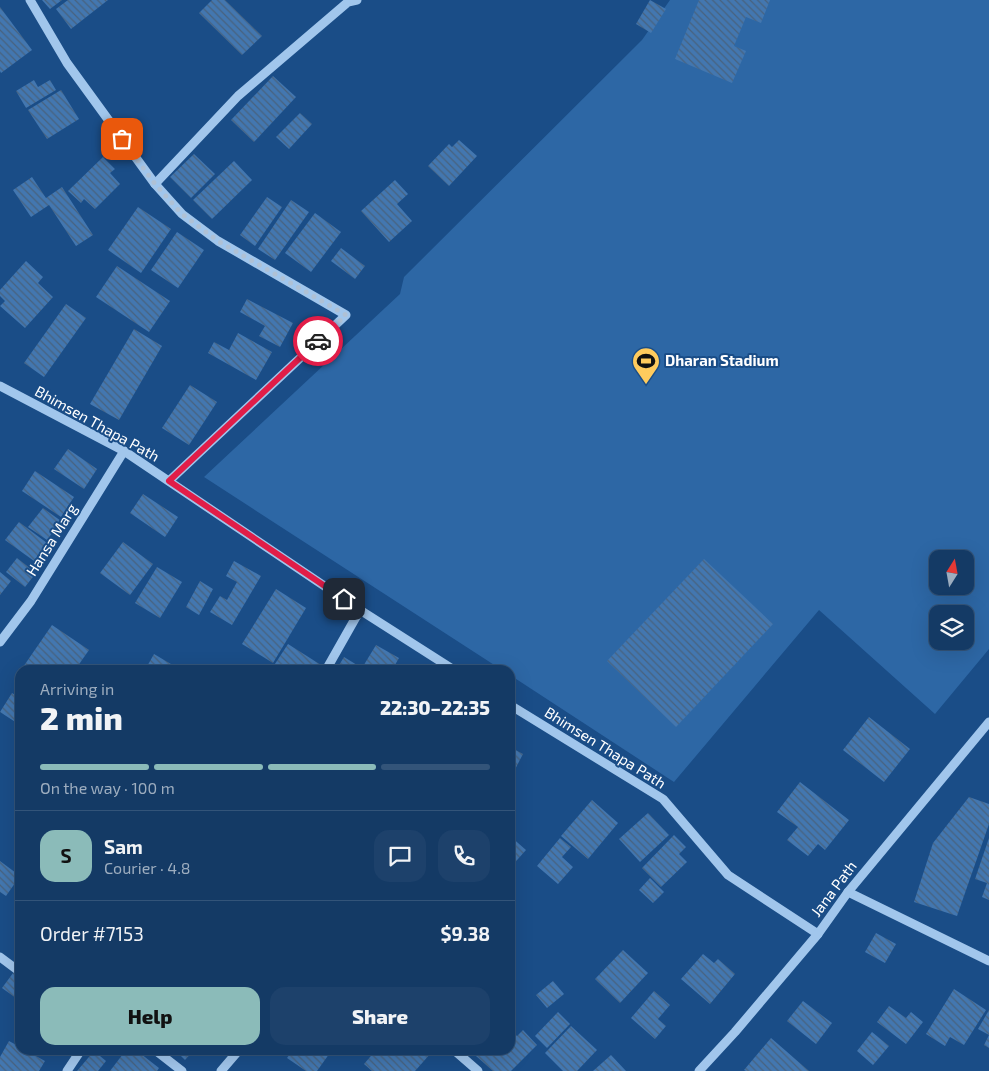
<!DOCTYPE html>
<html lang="en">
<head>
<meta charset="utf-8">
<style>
	body { margin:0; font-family:"Exo 2",sans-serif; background:#1d416b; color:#f1f3f6; height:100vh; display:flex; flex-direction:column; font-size:19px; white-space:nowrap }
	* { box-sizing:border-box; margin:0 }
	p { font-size:16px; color:#9dadbf }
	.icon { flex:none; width:28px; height:28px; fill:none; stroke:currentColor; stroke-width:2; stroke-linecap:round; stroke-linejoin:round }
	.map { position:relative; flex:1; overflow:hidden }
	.drawer { position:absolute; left:15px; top:665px; width:500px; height:390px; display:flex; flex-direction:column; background:#143a65; border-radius:15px; box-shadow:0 5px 20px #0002,0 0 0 1px #335479 }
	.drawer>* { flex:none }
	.needle { width:32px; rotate:11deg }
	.buttons { position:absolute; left:929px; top:550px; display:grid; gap:10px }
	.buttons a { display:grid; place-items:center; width:45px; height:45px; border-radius:10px; background:#143a65; box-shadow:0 5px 20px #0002,0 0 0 1px #335479; font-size:25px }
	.pin { position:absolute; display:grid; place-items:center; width:42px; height:42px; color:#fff; margin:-21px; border-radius:10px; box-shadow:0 2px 8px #0006 }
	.courier { position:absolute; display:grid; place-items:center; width:50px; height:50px; margin:-25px; border:4px solid #e11d48; border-radius:50%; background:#fff; color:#222; box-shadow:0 1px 6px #0007 }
	.headline em { font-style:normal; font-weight:800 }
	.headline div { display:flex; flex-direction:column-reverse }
	.headline { display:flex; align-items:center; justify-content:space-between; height:85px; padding:0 25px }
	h1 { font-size:32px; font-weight:800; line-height:38px }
	.bar { display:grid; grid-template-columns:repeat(4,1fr); gap:8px 5px; align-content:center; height:60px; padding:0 25px }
	.bar i { height:6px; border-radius:4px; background:#335479 }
	.bar .current { background:#8bbbb9 }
	.bar p { grid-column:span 4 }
	.line { display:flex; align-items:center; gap:12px; padding:0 25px; border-top:1px solid #335479 }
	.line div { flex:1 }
	.round { display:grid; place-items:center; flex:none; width:52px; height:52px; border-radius:15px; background:#1d416b }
	.cta { display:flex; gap:10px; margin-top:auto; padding:10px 25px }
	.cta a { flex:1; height:58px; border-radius:15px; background:#8bbbb9; color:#111; font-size:20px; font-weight:800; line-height:58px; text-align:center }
	.cta a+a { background:#1d416b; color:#f1f3f6 }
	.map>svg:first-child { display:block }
</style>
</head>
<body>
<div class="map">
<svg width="989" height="1071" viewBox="0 0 989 1071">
	<defs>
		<pattern id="building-back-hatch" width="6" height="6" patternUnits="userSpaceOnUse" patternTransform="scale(1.25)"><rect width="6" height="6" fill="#4377b0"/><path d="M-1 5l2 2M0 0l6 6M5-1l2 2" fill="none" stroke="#48627e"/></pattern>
	</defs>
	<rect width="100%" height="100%" fill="#1a4d87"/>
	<path fill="#2d67a5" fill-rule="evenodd" d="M 670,0 L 989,0 L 989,649 L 935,714 L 819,610 L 674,782 L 510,675 L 510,670 L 502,670 L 204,477 L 400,294 L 404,277 L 642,40 ZM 938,559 L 965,559 L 965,586 L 938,586 ZM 938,614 L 965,614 L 965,641 L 938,641 Z"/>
	<g fill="url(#building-back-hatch)">
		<path d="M 42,0 L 62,0 L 50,9 Z"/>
		<path d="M 68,0 L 108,0 L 71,29 L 56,9 Z"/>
		<path d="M 212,0 L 225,0 L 262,36 L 242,55 L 199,13 Z"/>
		<path d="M 650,0 L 666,9 L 651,33 L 636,24 Z"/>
		<path d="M 699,0 L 770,0 L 761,23 L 746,17 L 734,46 L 746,51 L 732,83 L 675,59 Z"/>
		<path d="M 0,7 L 32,50 L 1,73 L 0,71 Z"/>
		<path d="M 273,76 L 296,97 L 254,142 L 231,120 Z"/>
		<path d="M 34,80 L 38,87 L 50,80 L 56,90 L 26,108 L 16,91 Z"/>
		<path d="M 61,90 L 79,119 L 47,139 L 28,110 Z"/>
		<path d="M 300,113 L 312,124 L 289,149 L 276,137 Z"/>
		<path d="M 459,140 L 477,156 L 449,186 L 428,166 L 449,144 L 452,147 Z"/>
		<path d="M 194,154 L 215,174 L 191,198 L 170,177 Z"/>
		<path d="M 103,157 L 115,169 L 110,173 L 120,184 L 95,209 L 84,199 L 81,203 L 68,191 Z"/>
		<path d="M 234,161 L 252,180 L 212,219 L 193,200 Z"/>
		<path d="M 32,177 L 46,198 L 62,187 L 93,235 L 76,246 L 49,205 L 31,217 L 13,190 Z"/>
		<path d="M 395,180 L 408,194 L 397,204 L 412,221 L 389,242 L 361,211 Z"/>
		<path d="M 267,197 L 282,207 L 255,246 L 240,235 Z"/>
		<path d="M 291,200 L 309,212 L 275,260 L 258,249 Z"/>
		<path d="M 138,207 L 171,229 L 141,273 L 108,250 Z"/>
		<path d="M 315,213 L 341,232 L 311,272 L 285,253 Z"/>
		<path d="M 177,232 L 204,250 L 178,288 L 151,270 Z"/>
		<path d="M 341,248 L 365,266 L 355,279 L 331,261 Z"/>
		<path d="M 26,261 L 43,277 L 38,283 L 53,297 L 25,328 L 0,306 L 5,301 L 0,296 L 0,290 Z"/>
		<path d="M 117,266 L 170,301 L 149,332 L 96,297 Z"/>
		<path d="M 247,299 L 293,323 L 280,347 L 259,336 L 265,326 L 240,312 Z"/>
		<path d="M 66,304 L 86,318 L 44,377 L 24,363 Z"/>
		<path d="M 134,329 L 162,346 L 119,420 L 90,404 Z"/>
		<path d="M 238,333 L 272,352 L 256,380 L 208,353 L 214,342 L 229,350 Z"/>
		<path d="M 190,385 L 217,402 L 189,445 L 162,428 Z"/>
		<path d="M 68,449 L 97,469 L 84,489 L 54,469 Z"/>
		<path d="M 35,471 L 74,497 L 61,517 L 22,491 Z"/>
		<path d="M 143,494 L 178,517 L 165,537 L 130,513 Z"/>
		<path d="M 43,508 L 61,521 L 47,540 L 28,527 Z"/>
		<path d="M 19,522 L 47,543 L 34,561 L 5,540 Z"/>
		<path d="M 123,542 L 153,564 L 130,595 L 100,573 Z"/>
		<path d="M 17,558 L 36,573 L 25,587 L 6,572 Z"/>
		<path d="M 704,559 L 773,624 L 676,727 L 607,661 Z"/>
		<path d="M 234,561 L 261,576 L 232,625 L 210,612 L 220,596 L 227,600 L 237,582 L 226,576 Z"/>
		<path d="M 157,567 L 182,582 L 160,618 L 135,603 Z"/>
		<path d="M 0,572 L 11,581 L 0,595 Z"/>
		<path d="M 200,581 L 213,589 L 199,615 L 186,607 Z"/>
		<path d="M 276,589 L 306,608 L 273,663 L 242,644 Z"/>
		<path d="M 52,625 L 89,650 L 75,670 L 21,670 Z"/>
		<path d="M 288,644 L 321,665 L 318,670 L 271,670 Z"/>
		<path d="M 376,645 L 399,658 L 392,670 L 336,670 L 344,657 L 362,668 Z"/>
		<path d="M 154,654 L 181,670 L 145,670 Z"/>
		<path d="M 20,691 L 20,725 L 0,712 L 12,693 L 17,696 Z"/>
		<path d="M 869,717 L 910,749 L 884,782 L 843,750 Z"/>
		<path d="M 510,747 L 523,754 L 510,779 Z"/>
		<path d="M 800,782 L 849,820 L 825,850 L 818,844 L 808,856 L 787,840 L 798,827 L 777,812 Z"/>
		<path d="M 969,797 L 989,804 L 989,824 L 957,916 L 914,902 L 933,843 Z"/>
		<path d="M 592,800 L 618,823 L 588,859 L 561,836 Z"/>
		<path d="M 648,813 L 669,835 L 640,862 L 619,839 Z"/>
		<path d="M 674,835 L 686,847 L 679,854 L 687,862 L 661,887 L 642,868 Z"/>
		<path d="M 510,836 L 526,850 L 510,868 Z"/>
		<path d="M 560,838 L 571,847 L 562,857 L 573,867 L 558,884 L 537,866 Z"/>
		<path d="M 989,838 L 989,900 L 982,897 L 987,883 L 975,879 Z"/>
		<path d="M 0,861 L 20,876 L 6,896 L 0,892 Z"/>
		<path d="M 650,878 L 664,892 L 653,903 L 639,890 Z"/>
		<path d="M 876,933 L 896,944 L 885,963 L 865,952 Z"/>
		<path d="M 623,950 L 648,973 L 620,1003 L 595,979 Z"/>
		<path d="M 703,954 L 714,963 L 718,959 L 735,974 L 710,1004 L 681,979 Z"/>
		<path d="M 13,973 L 20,977 L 20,1001 L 2,988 Z"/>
		<path d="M 553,981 L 564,994 L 547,1008 L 536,995 Z"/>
		<path d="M 954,989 L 986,1010 L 964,1045 L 950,1037 L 945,1046 L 926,1034 Z"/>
		<path d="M 654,991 L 670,1005 L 658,1019 L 666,1026 L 655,1039 L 631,1018 Z"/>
		<path d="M 803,1001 L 832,1023 L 816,1044 L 787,1021 Z"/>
		<path d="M 889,1006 L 906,1018 L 911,1012 L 923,1022 L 906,1044 L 877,1022 Z"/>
		<path d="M 989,1010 L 989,1048 L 984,1045 L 989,1035 L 978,1029 Z"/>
		<path d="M 558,1012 L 570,1024 L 547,1048 L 535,1036 Z"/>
		<path d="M 571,1026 L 597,1050 L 577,1071 L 563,1071 L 545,1053 Z"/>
		<path d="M 510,1029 L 517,1036 L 523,1030 L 537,1045 L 511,1071 L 493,1071 L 476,1056 L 481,1050 L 510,1050 Z"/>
		<path d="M 872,1032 L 889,1046 L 873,1065 L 857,1051 Z"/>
		<path d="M 771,1038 L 809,1071 L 746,1071 L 744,1070 Z"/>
		<path d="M 9,1041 L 20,1047 L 20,1050 L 25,1050 L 45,1061 L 39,1071 L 0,1071 L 0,1057 Z"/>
		<path d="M 126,1050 L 136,1050 L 159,1068 L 157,1071 L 110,1071 Z"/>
		<path d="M 175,1050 L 194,1050 L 185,1060 Z"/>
		<path d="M 293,1050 L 332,1050 L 317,1071 L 306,1071 L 287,1058 Z"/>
		<path d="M 376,1050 L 427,1050 L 431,1053 L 415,1071 L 372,1071 L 364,1064 Z"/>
		<path d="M 94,1051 L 106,1061 L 98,1071 L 77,1071 Z"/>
		<path d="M 611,1055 L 626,1071 L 593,1071 Z"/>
	</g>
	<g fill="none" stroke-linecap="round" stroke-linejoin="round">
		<g stroke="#a1c6ec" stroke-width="9">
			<path d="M 30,0 L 67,63 L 155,184 L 182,214 L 218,241 L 346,315 L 169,481"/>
			<path d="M 155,184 L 238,96 L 348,2 L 357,0"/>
			<path d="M 0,386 L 124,451 L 360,610 L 454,670"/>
			<path d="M 0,642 L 31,601 L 124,451"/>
			<path d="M 326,670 L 360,610"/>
			<path d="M 510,705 L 663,799 L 728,875 L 818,934"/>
			<path d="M 848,892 L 989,961"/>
			<path d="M 0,957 L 20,972"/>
			<path d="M 155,1050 L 182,1071"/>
			<path d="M 454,1050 L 478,1071"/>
			<path d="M 67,1071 L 81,1050"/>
			<path d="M 221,1071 L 239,1050"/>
			<path d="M 699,1071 L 735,1032 L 818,934 L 848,892 L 989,722"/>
		</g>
	</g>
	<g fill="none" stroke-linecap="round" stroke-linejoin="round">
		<path stroke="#afc1d5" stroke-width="5" stroke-dasharray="0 9" d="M 122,139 L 155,184 L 182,214 L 218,241 L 346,315 L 318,341"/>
		<path stroke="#e11d48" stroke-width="6" d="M 318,341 L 169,481 L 344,599"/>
	</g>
	<defs>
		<g id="stadium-pin" transform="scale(1.4375)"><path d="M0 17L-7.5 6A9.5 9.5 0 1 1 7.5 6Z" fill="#ffcb5d" stroke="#1a4d87"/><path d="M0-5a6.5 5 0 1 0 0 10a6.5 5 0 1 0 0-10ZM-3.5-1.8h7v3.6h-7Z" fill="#111"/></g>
	</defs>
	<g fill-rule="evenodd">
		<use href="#stadium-pin" x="646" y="361"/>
	</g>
	<g text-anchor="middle" stroke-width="4" stroke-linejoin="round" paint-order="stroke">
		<g font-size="15" font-weight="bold" fill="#fff" stroke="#1a4d87" text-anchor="start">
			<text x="665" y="366">Dharan Stadium</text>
		</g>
		<g font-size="15" fill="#fff" stroke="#1a4d87">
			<text transform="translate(97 424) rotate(29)" y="5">Bhimsen Thapa Path</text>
			<text transform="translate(52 540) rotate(-58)" y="5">Hansa Marg</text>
			<text transform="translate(605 748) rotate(32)" y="5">Bhimsen Thapa Path</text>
			<text transform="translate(834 889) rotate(-53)" y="5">Jana Path</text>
		</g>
	</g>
</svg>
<div class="buttons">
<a><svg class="needle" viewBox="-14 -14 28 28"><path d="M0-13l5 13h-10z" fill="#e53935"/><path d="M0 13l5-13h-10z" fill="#9dadbf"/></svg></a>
<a><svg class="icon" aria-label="layers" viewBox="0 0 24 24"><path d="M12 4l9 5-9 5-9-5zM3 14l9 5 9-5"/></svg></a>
</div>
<div class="pin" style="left:122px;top:139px;background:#ea580c"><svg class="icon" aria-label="bag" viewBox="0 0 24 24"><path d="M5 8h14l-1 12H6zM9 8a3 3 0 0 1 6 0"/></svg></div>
<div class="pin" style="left:344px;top:599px;background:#1f2937"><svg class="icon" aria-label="home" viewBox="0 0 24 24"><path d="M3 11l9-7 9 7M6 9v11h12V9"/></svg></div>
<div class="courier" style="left:318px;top:341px"><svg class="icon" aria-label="car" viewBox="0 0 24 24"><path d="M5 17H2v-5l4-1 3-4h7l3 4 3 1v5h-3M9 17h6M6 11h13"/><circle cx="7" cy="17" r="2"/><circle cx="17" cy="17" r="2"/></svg></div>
<section class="drawer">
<div class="headline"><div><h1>2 min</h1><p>Arriving in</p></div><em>22:30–22:35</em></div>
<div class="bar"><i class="current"></i><i class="current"></i><i class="current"></i><i></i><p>On the way · 100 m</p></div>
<div class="line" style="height:90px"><b class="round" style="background:#8bbbb9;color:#111">S</b><div><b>Sam</b><p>Courier · 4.8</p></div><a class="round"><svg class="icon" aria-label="chat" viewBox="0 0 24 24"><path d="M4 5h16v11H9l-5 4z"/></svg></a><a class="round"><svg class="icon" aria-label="phone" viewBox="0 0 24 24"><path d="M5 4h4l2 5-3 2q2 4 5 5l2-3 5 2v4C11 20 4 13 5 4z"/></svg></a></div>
<div class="line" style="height:65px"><div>Order #7153</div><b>$9.38</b></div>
<div class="cta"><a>Help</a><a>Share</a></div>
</section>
</div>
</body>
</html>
